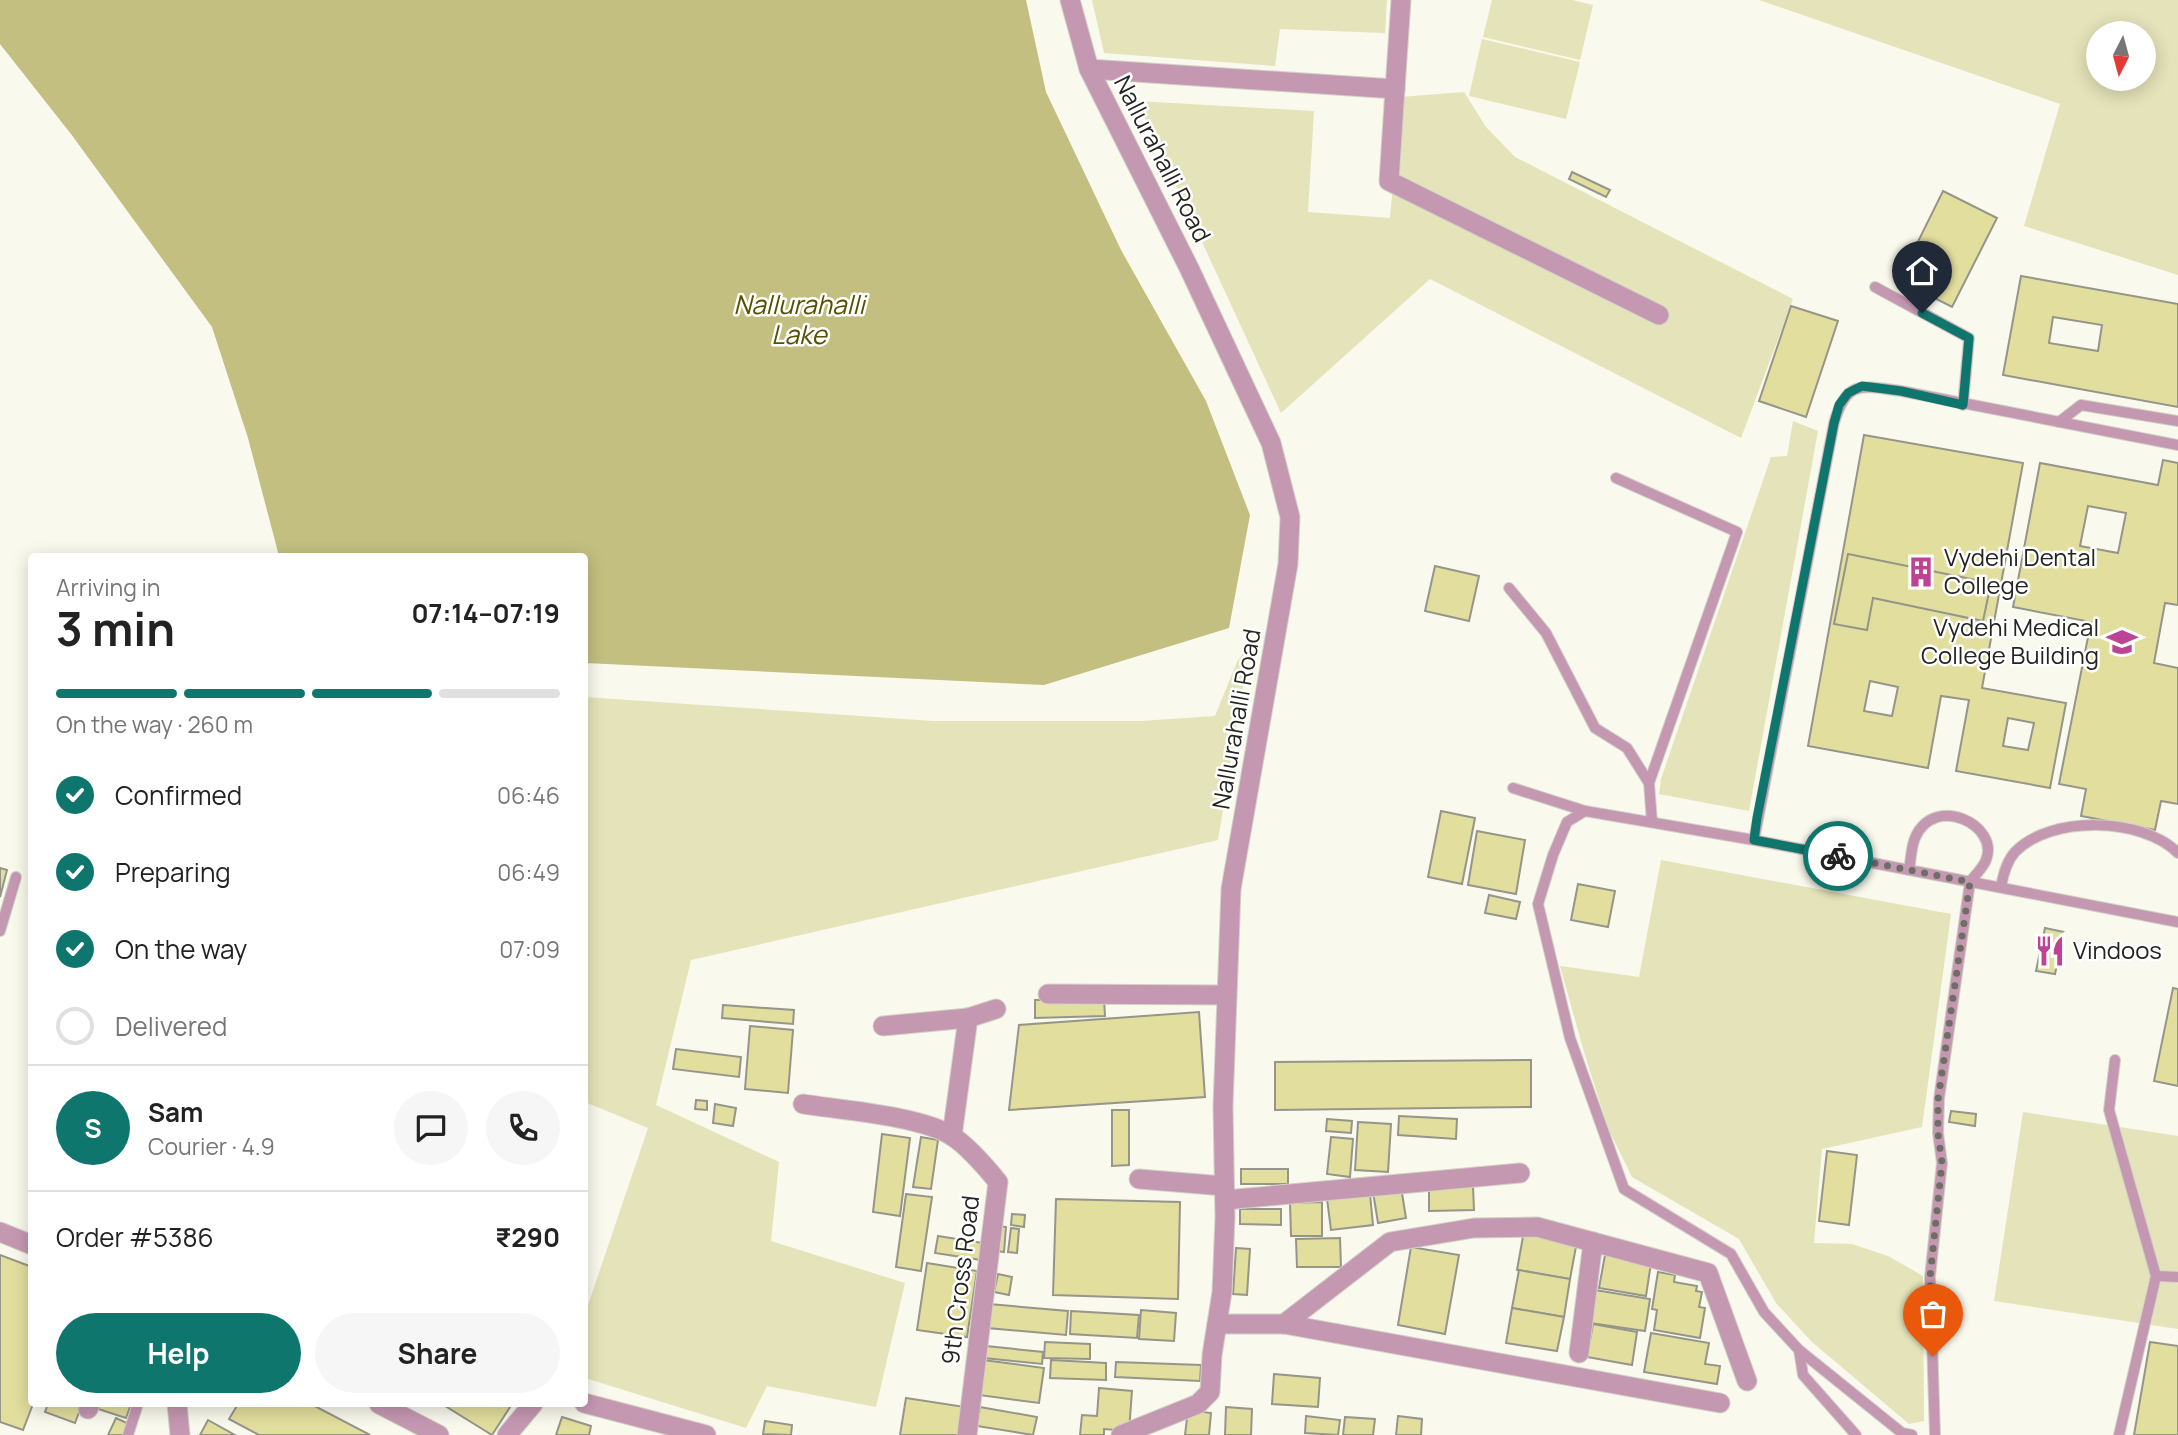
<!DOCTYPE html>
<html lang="en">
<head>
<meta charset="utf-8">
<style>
	body { margin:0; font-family:Manrope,sans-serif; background:#f6f6f6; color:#222; height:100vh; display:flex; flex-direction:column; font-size:26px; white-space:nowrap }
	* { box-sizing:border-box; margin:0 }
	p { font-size:23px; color:#767676 }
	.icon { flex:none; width:38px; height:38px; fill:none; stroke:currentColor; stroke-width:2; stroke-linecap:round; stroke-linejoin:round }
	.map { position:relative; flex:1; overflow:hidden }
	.sheet { position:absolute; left:28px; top:553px; width:560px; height:854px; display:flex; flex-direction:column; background:#fff; border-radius:7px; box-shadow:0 4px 18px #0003 }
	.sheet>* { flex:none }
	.needle { width:46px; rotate:186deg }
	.controls { position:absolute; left:2086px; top:21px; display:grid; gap:14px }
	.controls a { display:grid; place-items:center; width:70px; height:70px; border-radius:50%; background:#fff; box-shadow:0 4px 18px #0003; font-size:35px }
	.pin { position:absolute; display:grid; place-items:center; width:60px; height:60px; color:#fff; margin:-72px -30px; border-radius:50% 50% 50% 0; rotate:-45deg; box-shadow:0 0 7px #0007 }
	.pin .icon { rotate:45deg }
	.courier { position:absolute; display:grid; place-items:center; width:70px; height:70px; margin:-35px; border:5px solid #0f766e; border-radius:50%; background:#fff; color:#222; box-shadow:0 2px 9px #0007 }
	.head em { font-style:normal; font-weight:700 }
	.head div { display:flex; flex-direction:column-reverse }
	.head { display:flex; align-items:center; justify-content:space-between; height:119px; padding:0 28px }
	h1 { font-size:46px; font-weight:700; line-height:52px }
	.bar { display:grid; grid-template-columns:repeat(4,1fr); gap:10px 7px; align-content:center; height:84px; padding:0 28px }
	.bar i { height:9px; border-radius:5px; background:#e0e0e0 }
	.bar .selected { background:#0f766e }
	.bar p { grid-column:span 4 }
	.line { display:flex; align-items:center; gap:18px; padding:0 28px; border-top:2px solid #e0e0e0 }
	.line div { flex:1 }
	.round { display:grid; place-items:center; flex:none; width:74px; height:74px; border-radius:37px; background:#f6f6f6 }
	ol { padding:0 28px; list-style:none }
	li { display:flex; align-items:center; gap:21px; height:77px }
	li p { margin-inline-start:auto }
	li .icon { padding:7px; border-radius:50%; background:#0f766e; color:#fff; stroke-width:4 }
	li:last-child { color:#767676 }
	li i { width:38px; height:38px; border:4px solid #e0e0e0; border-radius:50% }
	.primary-button { display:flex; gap:14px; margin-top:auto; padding:14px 28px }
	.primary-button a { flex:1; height:80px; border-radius:42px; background:#0f766e; color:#fff; font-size:28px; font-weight:700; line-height:80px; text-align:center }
	.primary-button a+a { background:#f6f6f6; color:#222 }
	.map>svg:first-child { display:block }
</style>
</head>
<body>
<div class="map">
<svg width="2178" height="1435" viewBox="0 0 2178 1435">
	<rect width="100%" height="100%" fill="#f9f9ed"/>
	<g fill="#e5e3b9" fill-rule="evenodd">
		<path d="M 1092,0 L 1387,0 L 1385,33 L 1280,29 L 1275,66 L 1104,53 Z"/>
		<path d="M 1492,0 L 1572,0 L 1593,5 L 1580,60 L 1483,37 Z"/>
		<path d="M 1759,0 L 2178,0 L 2178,275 L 2024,226 L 2060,104 ZM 2098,33 L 2144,33 L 2144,79 L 2098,79 Z"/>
		<path d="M 1482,39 L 1580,62 L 1566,119 L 1469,96 Z"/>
		<path d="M 1464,92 L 1486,127 L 1515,157 L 1793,299 L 1741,438 L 1430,279 L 1281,413 L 1137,101 L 1314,111 L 1308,212 L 1390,218 L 1401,97 Z"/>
		<path d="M 1793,421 L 1818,431 L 1749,811 L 1659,794 L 1661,779 L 1771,457 L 1787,456 Z"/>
		<path d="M 1250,643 L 1218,840 L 691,960 L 656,1105 L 779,1162 L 771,1241 L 905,1283 L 876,1407 L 767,1386 L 746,1428 L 585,1378 L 585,1314 L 648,1128 L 585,1102 L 585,697 L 933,721 L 1141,721 L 1215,716 L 1237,662 Z"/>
		<path d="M 1661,860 L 1951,914 L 1922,1127 L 1822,1149 L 1814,1243 L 1852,1244 L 1888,1256 L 1923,1276 L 1924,1421 L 1909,1424 L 1812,1342 L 1776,1303 L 1739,1239 L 1632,1177 L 1608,1128 L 1584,1052 L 1560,966 L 1639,977 Z"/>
		<path d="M 2023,1112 L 2178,1136 L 2178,1329 L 1994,1301 Z"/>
	</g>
	<path fill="#c2bf80" d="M 0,0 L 1026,0 L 1046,92 L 1121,250 L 1206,401 L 1250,515 L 1229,628 L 1044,685 L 585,663 L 584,556 L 279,556 L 248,438 L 212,327 L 71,134 L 0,44 Z"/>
	<g fill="#e2de9e" stroke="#95958a" stroke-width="2" fill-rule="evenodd">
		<path d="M 1572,172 L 1610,190 L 1606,197 L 1569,179 Z"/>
		<path d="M 1943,191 L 1997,218 L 1952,307 L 1899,280 Z"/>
		<path d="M 2021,276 L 2178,304 L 2178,407 L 2003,375 ZM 2053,317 L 2102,325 L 2098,351 L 2049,343 Z"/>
		<path d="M 1791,306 L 1838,321 L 1806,417 L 1759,401 Z"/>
		<path d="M 1864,435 L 2023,463 L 1982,688 L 2066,703 L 2050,788 L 1956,771 L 1969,700 L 1941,696 L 1928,768 L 1808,746 ZM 1870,681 L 1898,687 L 1892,716 L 1864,711 ZM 2008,718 L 2034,723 L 2028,750 L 2003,746 Z"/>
		<path d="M 2163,460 L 2178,463 L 2178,605 L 2165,603 L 2154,663 L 2178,668 L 2178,804 L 2161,801 L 2155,830 L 2081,816 L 2086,789 L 2059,784 L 2091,622 L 2013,607 L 2040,463 L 2158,485 ZM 2088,506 L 2126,513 L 2118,553 L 2080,546 Z"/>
		<path d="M 1848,554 L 1991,583 L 1983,621 L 1873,598 L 1867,630 L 1834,624 Z"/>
		<path d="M 1435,566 L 1479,576 L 1469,621 L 1425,611 Z"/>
		<path d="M 1441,811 L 1475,818 L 1462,884 L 1428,877 Z"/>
		<path d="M 1477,831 L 1525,840 L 1516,894 L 1468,885 Z"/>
		<path d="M 0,868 L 7,870 L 0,897 Z"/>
		<path d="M 1578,884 L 1615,891 L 1608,927 L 1571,920 Z"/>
		<path d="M 1489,895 L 1520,902 L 1516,919 L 1485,913 Z"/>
		<path d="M 2045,928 L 2064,932 L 2055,974 L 2036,971 Z"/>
		<path d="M 2173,988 L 2178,989 L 2178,1086 L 2154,1081 Z"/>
		<path d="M 1104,999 L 1105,1016 L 1035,1018 L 1035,1000 Z"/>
		<path d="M 723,1005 L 794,1010 L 793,1024 L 722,1018 Z"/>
		<path d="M 1199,1012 L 1205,1097 L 1009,1110 L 1019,1025 Z"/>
		<path d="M 750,1026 L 793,1030 L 788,1093 L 745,1089 Z"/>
		<path d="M 676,1049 L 741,1057 L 739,1077 L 673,1069 Z"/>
		<path d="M 1531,1060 L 1531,1107 L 1275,1110 L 1275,1062 Z"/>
		<path d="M 696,1100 L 707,1101 L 707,1110 L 695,1109 Z"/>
		<path d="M 715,1104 L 736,1108 L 733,1126 L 713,1123 Z"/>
		<path d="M 1112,1110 L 1129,1110 L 1129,1165 L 1112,1166 Z"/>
		<path d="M 1951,1111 L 1976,1114 L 1975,1126 L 1949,1122 Z"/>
		<path d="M 1399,1116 L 1457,1119 L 1456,1139 L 1398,1135 Z"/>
		<path d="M 1327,1119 L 1352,1121 L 1351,1133 L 1326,1131 Z"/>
		<path d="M 1358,1122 L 1391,1124 L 1388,1172 L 1355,1170 Z"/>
		<path d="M 882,1134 L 910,1138 L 900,1216 L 873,1212 Z"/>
		<path d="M 921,1137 L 938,1140 L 931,1189 L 913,1187 Z"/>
		<path d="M 1331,1137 L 1353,1139 L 1350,1177 L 1327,1174 Z"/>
		<path d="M 1827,1151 L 1857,1155 L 1849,1225 L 1819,1221 Z"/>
		<rect x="1241" y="1169" width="47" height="15"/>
		<path d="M 1473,1186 L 1474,1210 L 1429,1211 L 1429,1187 Z"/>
		<path d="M 1401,1187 L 1406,1218 L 1378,1223 L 1373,1192 Z"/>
		<path d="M 906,1194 L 932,1197 L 921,1271 L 896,1267 Z"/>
		<path d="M 1370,1194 L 1373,1225 L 1331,1230 L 1327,1199 Z"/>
		<path d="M 1056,1199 L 1180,1202 L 1178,1299 L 1053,1295 Z"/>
		<path d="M 1322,1202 L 1322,1236 L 1291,1236 L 1290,1203 Z"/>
		<path d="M 1240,1209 L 1281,1209 L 1281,1225 L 1240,1224 Z"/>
		<path d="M 1012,1214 L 1025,1215 L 1024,1227 L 1011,1225 Z"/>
		<path d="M 999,1226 L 1006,1227 L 1004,1252 L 997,1251 Z"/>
		<path d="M 1011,1228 L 1019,1229 L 1017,1253 L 1008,1252 Z"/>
		<path d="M 1524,1231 L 1577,1241 L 1570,1279 L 1517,1270 Z"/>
		<path d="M 938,1236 L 983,1243 L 981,1260 L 935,1253 Z"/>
		<path d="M 1340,1238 L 1341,1267 L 1297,1267 L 1296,1239 Z"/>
		<path d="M 1411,1247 L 1459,1255 L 1445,1334 L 1398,1325 Z"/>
		<path d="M 1236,1248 L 1250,1249 L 1247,1295 L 1233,1294 Z"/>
		<path d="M 0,1255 L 32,1267 L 33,1404 L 23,1430 L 0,1422 Z"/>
		<path d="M 1605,1255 L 1651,1263 L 1646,1296 L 1599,1288 Z"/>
		<path d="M 927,1263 L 977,1271 L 967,1337 L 917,1330 Z"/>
		<path d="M 1519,1270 L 1570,1279 L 1564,1317 L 1512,1308 Z"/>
		<path d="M 1658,1272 L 1675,1275 L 1674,1282 L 1697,1286 L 1696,1291 L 1702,1292 L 1699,1307 L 1705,1308 L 1700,1338 L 1654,1330 L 1657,1310 L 1652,1309 Z"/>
		<path d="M 998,1274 L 1012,1277 L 1009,1295 L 994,1292 Z"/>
		<path d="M 1595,1290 L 1650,1299 L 1645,1331 L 1590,1323 Z"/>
		<path d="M 989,1304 L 1068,1311 L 1066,1335 L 987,1328 Z"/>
		<path d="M 1512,1308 L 1564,1317 L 1557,1351 L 1506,1343 Z"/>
		<path d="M 1141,1310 L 1176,1313 L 1174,1341 L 1139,1339 Z"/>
		<path d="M 1071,1311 L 1139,1315 L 1137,1338 L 1070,1334 Z"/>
		<path d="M 1593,1324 L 1637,1332 L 1632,1365 L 1587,1357 Z"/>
		<path d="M 1651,1333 L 1709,1343 L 1705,1364 L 1720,1366 L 1717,1384 L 1644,1372 Z"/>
		<path d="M 1045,1342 L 1090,1344 L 1090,1359 L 1044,1358 Z"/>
		<path d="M 2150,1342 L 2178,1346 L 2178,1435 L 2134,1435 Z"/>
		<path d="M 986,1346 L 1043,1352 L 1042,1364 L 984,1358 Z"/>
		<path d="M 983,1360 L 1044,1368 L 1039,1403 L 979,1395 Z"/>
		<path d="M 1051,1360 L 1106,1363 L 1106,1380 L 1050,1378 Z"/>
		<path d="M 1116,1362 L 1201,1365 L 1200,1381 L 1115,1377 Z"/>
		<path d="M 1274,1374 L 1320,1378 L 1318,1407 L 1272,1404 Z"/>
		<path d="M 1099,1388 L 1132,1391 L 1129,1431 L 1104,1429 L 1104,1435 L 1080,1435 L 1082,1415 L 1097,1416 Z"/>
		<path d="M 906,1398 L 965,1407 L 961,1435 L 900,1435 Z"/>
		<path d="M 48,1404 L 71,1404 L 81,1407 L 75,1423 L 45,1412 Z"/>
		<path d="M 97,1404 L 131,1404 L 126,1418 L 95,1408 Z"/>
		<path d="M 238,1404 L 311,1404 L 370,1435 L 259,1435 L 229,1419 Z"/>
		<path d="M 442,1404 L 512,1404 L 492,1435 Z"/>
		<path d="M 980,1407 L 1037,1417 L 1033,1435 L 977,1426 Z"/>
		<path d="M 1226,1407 L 1252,1409 L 1251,1435 L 1225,1435 Z"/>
		<path d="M 1188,1410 L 1211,1413 L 1209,1435 L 1185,1435 Z"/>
		<path d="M 1306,1416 L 1340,1420 L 1338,1435 L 1305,1433 Z"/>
		<path d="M 1398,1416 L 1422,1419 L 1421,1435 L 1396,1435 Z"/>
		<path d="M 562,1417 L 591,1426 L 589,1435 L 556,1435 Z"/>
		<path d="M 1345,1417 L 1375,1419 L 1373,1435 L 1343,1435 Z"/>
		<path d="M 116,1418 L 129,1424 L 124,1435 L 108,1435 Z"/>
		<path d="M 208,1420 L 235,1435 L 200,1435 Z"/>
		<path d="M 765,1421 L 792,1425 L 791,1435 L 763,1434 Z"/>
	</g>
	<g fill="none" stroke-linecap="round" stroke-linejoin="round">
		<g stroke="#d2d2c8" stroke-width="12">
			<g id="service">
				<path d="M 1875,287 L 1969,338 L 1963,405"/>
				<path d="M 2059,422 L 2081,405 L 2178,421"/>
				<path d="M 1616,478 L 1737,532 L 1649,783 L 1652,822"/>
				<path d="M 1509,588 L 1546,633 L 1595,728 L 1627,748 L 1649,783"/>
				<path d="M 1513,788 L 1585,811"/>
				<path d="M 1754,840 L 1834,423 C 1847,379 1861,386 1901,391 L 2178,445"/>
				<path d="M 1909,870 C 1911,860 1911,847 1915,838 C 1934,793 2000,825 1986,860 C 1983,868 1975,875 1970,882 L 1939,1099 L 1938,1133 L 1942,1163 L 1930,1277 L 1935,1435"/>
				<path d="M 2001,887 C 2003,875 2006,862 2015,852 C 2050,815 2143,817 2178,853"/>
				<path d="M 0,931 L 16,877"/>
				<path d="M 2115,1060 L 2109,1110 L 2156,1276 L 2119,1435"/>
				<path d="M 2156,1276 L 2178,1277"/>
				<path d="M 1799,1350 L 1902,1433 L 1912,1435"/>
				<path d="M 128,1435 L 138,1404"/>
				<path d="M 1856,1435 L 1803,1375 L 1799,1350 L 1764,1312 L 1731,1254 L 1624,1189 L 1570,1038 L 1538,904 L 1553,855 L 1567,822 L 1585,811 L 1754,840 L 2178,922"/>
			</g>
		</g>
		<g stroke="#d2d2c8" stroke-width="21">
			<g id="minor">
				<path d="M 1089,69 L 1395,89 L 1389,181 L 1659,315"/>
				<path d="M 1395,89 L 1401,0"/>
				<path d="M 1048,994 L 1227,995"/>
				<path d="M 883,1026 L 968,1018"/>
				<path d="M 803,1104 C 841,1110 921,1116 952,1136 C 969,1147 985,1166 998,1182 L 967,1435"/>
				<path d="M 952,1136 L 968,1018 L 996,1009"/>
				<path d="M 1139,1179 L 1224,1186"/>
				<path d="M 1225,1200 L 1520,1173"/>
				<path d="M 1217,1324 L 1284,1324 L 1720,1403"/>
				<path d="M 1284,1324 L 1390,1242 L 1474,1228 L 1537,1227 L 1708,1273 L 1747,1381"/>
				<path d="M 1579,1353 L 1593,1242"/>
				<path d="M 177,1404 L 180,1435"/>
				<path d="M 88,1409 L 90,1404"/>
			</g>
		</g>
		<g stroke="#d2d2c8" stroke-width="21">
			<g id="tertiary">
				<path d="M 1070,0 L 1089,69 L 1189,268 L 1271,443 L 1290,517 L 1288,564 L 1231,889 L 1223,1106 L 1225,1217 L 1222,1292 L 1212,1355 L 1210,1392 L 1198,1404 L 1121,1435"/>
				<path d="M 0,1232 L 32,1245"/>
				<path d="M 584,1403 L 706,1435"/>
				<path d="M 379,1404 L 439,1435"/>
				<path d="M 507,1435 L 533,1404"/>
			</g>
		</g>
		<use href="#service" stroke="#c598b2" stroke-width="10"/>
		<use href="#minor" stroke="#c598b2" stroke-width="19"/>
		<use href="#tertiary" stroke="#c598b2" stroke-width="19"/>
	</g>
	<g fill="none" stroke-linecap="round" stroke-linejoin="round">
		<path stroke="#6e6e67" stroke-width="7" stroke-dasharray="0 12.6" d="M 1838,856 L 1970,882 L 1938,1100 L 1938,1133 L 1942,1163 L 1930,1277 L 1933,1356"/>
		<path stroke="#0f766e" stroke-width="9" d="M 1838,856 L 1754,840 L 1757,818 L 1834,423 L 1839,405 L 1848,393 L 1862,386 L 1901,391 L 1963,405 L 1969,338 L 1922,313"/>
	</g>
	<defs>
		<g id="building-bare" transform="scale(2.415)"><path d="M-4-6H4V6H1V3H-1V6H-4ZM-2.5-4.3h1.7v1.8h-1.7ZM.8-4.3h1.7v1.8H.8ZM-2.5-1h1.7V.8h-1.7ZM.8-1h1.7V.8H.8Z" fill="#bd4395" stroke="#fff" stroke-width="2.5" paint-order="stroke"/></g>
		<g id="university-bare" transform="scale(2.415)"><path d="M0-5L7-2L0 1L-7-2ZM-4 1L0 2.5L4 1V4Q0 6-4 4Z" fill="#bd4395" stroke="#fff" stroke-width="2.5" paint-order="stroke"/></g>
		<g id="restaurant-bare" transform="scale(2.415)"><path d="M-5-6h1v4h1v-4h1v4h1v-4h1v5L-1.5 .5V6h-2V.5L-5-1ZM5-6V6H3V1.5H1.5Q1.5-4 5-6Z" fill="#bd4395" stroke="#fff" stroke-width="2.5" paint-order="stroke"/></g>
	</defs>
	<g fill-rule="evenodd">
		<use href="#building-bare" x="1921" y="572"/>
		<use href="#university-bare" x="2122" y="642"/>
		<use href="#restaurant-bare" x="2050" y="951"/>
	</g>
	<g text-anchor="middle" stroke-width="5" stroke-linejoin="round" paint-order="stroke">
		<g font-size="24" fill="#23231f" stroke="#fff">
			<text transform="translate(1162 159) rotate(63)" y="8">Nallurahalli Road</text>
			<text transform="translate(1237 719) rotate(-80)" y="8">Nallurahalli Road</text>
			<text transform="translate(961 1280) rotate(-83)" y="8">9th Cross Road</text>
		</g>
		<g font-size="24" fill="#23231f" stroke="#fff" text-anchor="start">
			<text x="1944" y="566">Vydehi Dental<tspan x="1944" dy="28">College</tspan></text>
			<text x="2099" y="636" text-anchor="end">Vydehi Medical<tspan x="2099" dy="28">College Building</tspan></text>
			<text x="2073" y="959">Vindoos</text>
		</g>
		<g font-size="26" font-style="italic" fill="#565100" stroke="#fff">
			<text x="799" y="314">Nallurahalli<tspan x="799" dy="30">Lake</tspan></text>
		</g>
	</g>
</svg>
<div class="controls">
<a><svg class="needle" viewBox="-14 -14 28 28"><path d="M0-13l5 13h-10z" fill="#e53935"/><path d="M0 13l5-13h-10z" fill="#767676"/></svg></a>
</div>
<div class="pin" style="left:1933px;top:1356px;background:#ea580c"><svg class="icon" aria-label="bag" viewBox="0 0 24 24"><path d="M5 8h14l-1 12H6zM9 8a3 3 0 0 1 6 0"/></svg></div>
<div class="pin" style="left:1922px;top:313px;background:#1f2937"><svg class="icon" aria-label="home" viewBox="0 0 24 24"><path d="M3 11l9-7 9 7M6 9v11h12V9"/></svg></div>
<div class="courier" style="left:1838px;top:856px"><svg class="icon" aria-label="bike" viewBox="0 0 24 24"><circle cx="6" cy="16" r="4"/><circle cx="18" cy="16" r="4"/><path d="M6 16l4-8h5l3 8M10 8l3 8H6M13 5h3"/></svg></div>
<section class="sheet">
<div class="head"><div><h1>3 min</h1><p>Arriving in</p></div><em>07:14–07:19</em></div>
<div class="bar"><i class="selected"></i><i class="selected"></i><i class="selected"></i><i></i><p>On the way · 260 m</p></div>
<ol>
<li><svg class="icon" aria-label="check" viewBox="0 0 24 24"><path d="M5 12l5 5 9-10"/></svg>Confirmed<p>06:46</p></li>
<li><svg class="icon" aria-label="check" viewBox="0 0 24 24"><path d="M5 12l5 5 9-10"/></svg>Preparing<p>06:49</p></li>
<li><svg class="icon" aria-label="check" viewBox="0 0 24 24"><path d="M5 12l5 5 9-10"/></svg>On the way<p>07:09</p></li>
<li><i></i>Delivered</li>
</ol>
<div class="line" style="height:126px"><b class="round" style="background:#0f766e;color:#fff">S</b><div><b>Sam</b><p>Courier · 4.9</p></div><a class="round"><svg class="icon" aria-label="chat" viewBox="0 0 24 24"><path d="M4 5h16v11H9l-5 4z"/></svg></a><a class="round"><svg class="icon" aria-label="phone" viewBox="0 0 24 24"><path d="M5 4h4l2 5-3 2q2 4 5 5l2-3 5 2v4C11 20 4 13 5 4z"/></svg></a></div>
<div class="line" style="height:91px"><div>Order #5386</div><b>₹290</b></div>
<div class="primary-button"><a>Help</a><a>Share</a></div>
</section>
</div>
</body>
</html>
